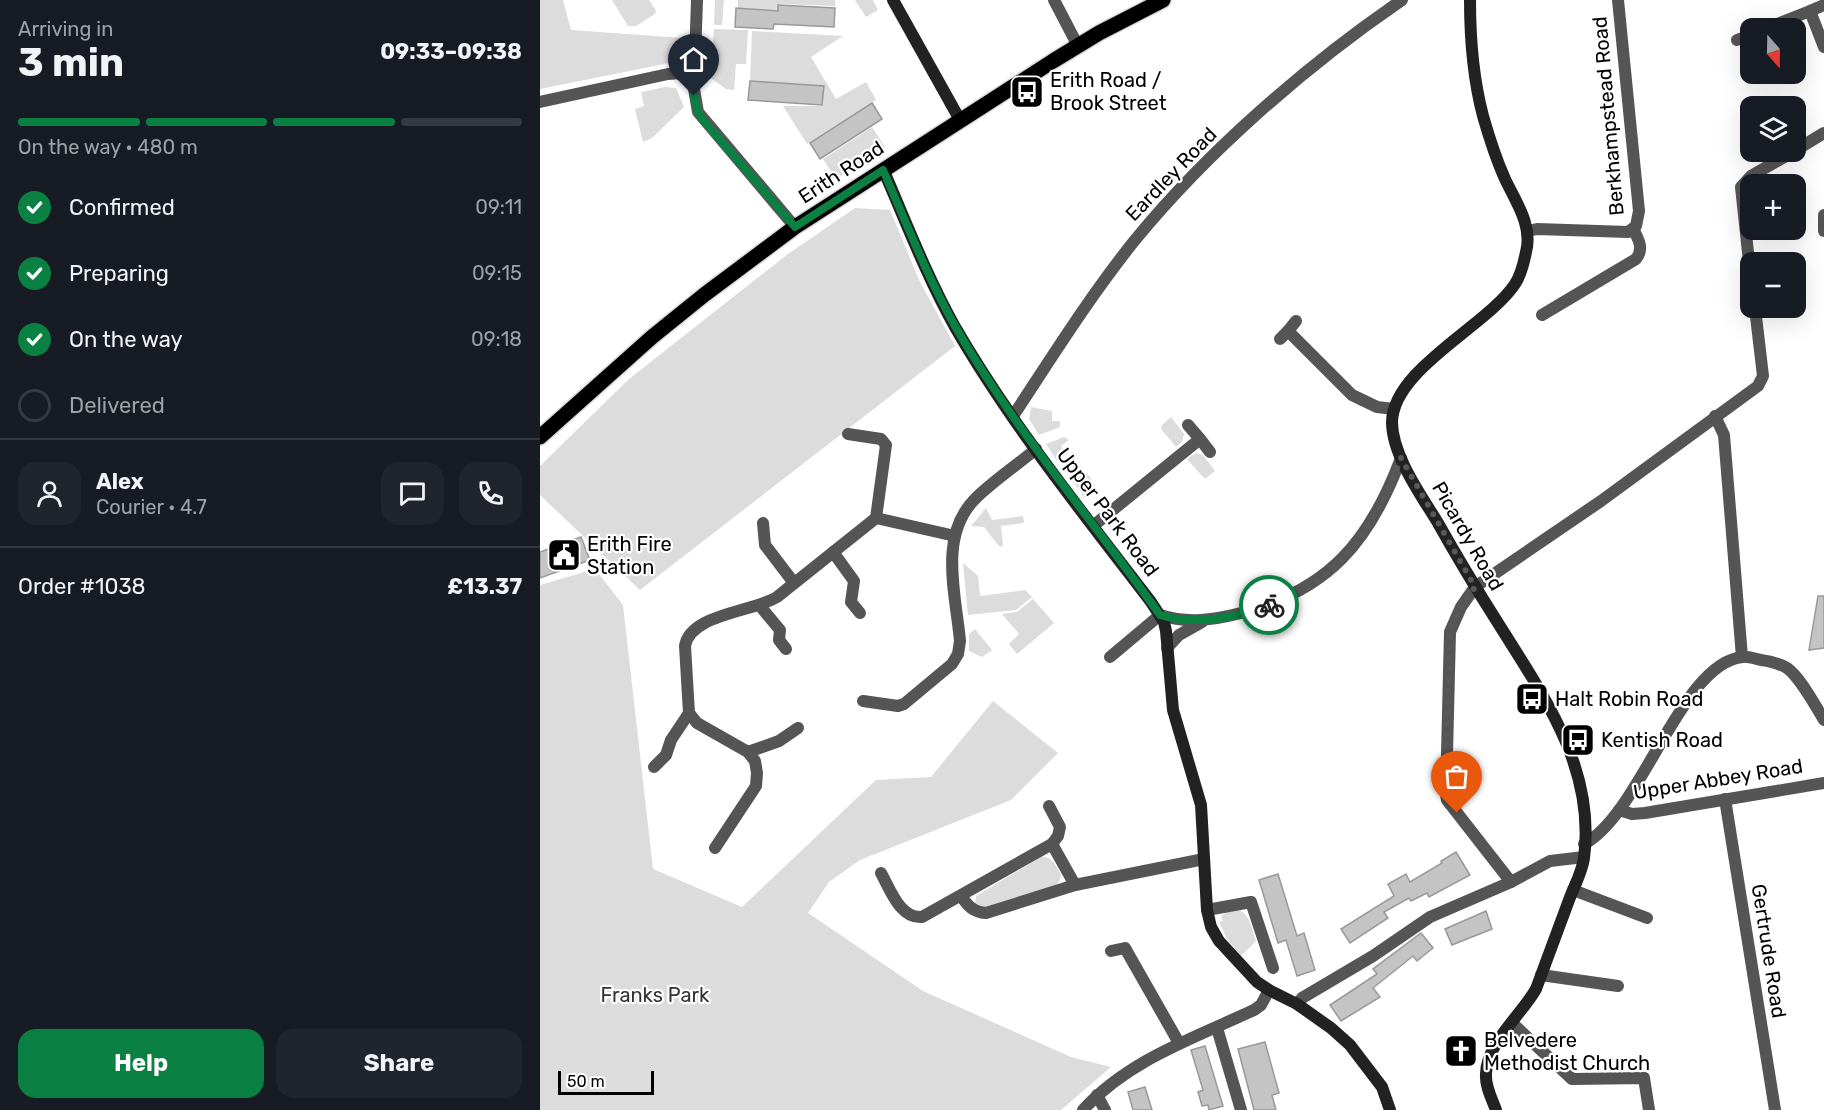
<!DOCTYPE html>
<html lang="en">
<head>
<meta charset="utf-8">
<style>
	body { margin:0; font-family:Rubik,sans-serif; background:#20242c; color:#f1f3f6; height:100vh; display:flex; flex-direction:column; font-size:22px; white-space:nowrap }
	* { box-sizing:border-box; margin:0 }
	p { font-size:20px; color:#9ea1a6 }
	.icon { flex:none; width:33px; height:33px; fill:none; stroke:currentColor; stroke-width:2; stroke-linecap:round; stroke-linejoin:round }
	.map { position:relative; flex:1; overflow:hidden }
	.sheet { display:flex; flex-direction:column; background:#171b24; width:540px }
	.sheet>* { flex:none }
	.needle { width:39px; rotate:160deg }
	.fabs { position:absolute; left:1200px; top:18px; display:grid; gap:12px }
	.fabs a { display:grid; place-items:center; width:66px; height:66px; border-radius:12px; background:#171b24; box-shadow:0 6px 24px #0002; font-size:30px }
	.scale { position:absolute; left:18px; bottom:15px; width:96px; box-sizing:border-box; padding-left:6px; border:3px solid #000; border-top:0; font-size:16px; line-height:21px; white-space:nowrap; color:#000; -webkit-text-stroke:4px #fff; paint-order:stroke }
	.pin { position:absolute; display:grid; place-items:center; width:51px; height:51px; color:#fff; margin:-62px -26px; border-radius:50% 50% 50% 0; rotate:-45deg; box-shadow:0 0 6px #0007 }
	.pin .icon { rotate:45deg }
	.courier { position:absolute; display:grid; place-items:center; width:60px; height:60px; margin:-30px; border:4px solid #0b8043; border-radius:50%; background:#fff; color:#222; box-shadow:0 2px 8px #0007 }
	.head em { font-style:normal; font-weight:700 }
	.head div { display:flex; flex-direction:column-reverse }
	.head { display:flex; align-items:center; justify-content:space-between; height:102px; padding:0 18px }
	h1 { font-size:39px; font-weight:700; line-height:45px }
	.bar { display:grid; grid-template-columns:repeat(4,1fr); gap:9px 6px; align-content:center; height:72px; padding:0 18px }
	.bar i { height:8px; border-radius:4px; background:#363941 }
	.bar .current { background:#0b8043 }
	.bar p { grid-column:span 4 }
	.line { display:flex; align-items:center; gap:15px; padding:0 18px; border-top:2px solid #363941 }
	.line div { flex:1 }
	.round { display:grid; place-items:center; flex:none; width:63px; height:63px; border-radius:18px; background:#20242c }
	ol { padding:0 18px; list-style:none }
	li { display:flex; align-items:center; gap:18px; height:66px }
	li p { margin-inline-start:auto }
	li .icon { padding:6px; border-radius:50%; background:#0b8043; color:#fff; stroke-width:4 }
	li:last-child { color:#9ea1a6 }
	li i { width:33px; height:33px; border:3px solid #363941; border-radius:50% }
	.action { display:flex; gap:12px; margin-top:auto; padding:12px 18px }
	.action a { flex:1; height:69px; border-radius:18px; background:#0b8043; color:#fff; font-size:24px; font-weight:700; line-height:69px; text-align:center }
	.action a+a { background:#20242c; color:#f1f3f6 }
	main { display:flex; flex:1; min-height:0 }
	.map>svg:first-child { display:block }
</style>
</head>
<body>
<main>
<section class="sheet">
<div class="head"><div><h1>3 min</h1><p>Arriving in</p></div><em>09:33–09:38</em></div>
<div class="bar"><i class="current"></i><i class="current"></i><i class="current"></i><i></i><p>On the way · 480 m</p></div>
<ol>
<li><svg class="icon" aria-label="check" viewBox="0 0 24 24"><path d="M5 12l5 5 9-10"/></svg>Confirmed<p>09:11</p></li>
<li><svg class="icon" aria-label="check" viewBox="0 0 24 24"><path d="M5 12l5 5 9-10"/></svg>Preparing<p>09:15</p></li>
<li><svg class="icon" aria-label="check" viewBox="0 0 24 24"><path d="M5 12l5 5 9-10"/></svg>On the way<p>09:18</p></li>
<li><i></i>Delivered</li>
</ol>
<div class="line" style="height:108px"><a class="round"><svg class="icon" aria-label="person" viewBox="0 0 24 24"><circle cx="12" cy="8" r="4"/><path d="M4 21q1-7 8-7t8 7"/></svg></a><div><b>Alex</b><p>Courier · 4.7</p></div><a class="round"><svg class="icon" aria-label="chat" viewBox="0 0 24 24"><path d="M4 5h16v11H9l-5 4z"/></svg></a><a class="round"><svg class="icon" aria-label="phone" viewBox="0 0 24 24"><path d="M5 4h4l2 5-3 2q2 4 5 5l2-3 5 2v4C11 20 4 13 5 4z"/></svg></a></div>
<div class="line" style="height:78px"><div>Order #1038</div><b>£13.37</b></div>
<div class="action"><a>Help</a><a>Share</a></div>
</section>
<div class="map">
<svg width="1284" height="1110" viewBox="0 0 1284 1110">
	<rect width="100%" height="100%" fill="#fff"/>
	<g fill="#dcdcdc">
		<path d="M 0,0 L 23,0 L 31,30 L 142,38 L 144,60 L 0,89 Z"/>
		<path d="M 72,0 L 109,0 L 116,11 L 115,14 L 96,26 L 88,26 Z"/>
		<path d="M 175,0 L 184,0 L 182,25 L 174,25 Z"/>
		<path d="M 198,0 L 295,0 L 295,6 L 239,4 L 238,11 L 198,9 Z"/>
		<path d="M 315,0 L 333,0 L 338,10 L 326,17 Z"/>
		<path d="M 174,29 L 208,30 L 206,64 L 196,64 L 194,90 L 186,89 L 162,72 L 167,67 L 171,66 Z"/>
		<path d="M 212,31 L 303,36 L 271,57 L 296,99 L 326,82 L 336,100 L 267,144 L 243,106 L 282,106 L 283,86 L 210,81 Z"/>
		<path d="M 125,87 L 136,88 L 144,107 L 112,138 L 103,142 L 95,109 L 104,106 L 101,92 Z"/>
		<path d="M 332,127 L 345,147 L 296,179 L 283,159 Z"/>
		<path d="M 315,208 L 350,210 L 380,282 L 415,346 L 100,590 L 0,495 L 0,466 L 89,379 L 248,254 Z"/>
		<path d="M 491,407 L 512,411 L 512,421 L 520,421 L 520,427 L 499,435 L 489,419 Z"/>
		<path d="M 631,417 L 644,434 L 642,442 L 636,447 L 621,429 L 622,425 Z"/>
		<path d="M 524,437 L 529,440 L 521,446 L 527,454 L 517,461 L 506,444 Z"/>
		<path d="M 656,453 L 663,455 L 675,471 L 665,479 L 647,459 Z"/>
		<path d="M 547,473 L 557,489 L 545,498 L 532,480 L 539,475 L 542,477 Z"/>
		<path d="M 446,508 L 452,520 L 483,516 L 484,523 L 461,526 L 463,547 L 459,546 L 444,527 L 431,526 Z"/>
		<path d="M 423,563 L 438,576 L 440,596 L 485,590 L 492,597 L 476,610 L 428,615 Z"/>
		<path d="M 55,569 L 83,605 L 113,869 L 202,907 L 336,780 L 391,777 L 453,701 L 518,753 L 471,800 L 320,860 L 289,882 L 268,913 L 383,991 L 531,1057 L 571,1067 L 521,1110 L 0,1110 L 0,585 Z"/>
		<path d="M 493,599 L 514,623 L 477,654 L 469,644 L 479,634 L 462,614 L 477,612 Z"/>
		<path d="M 435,629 L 452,650 L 442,657 L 429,651 L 429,634 Z"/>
		<path d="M 501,857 C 513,856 516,866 521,875 L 519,882 L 516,885 L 442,908 L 435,905 L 436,896 Z"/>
		<path d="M 699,910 C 710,914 712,930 716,941 L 701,956 L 687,939 L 679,922 L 683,921 L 681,916 L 687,912 Z"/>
	</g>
	<g fill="#c4c4c4" stroke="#999" stroke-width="1.5">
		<path d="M 238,5 L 295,8 L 294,27 L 234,24 L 233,29 L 195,27 L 196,8 L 238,11 Z"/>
		<path d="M 210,81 L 284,86 L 282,105 L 208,100 Z"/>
		<path d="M 332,103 L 342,119 L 280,159 L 270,143 Z"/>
		<path d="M 41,537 L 50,560 L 0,578 L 0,552 Z"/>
		<path d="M 1278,596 L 1284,596 L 1284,648 L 1269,650 Z"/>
		<path d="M 916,852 L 930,875 L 889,897 L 887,893 L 871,901 L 869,898 L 844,912 L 848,918 L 810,943 L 801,929 L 854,896 L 848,884 L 866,874 L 870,882 L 902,863 L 901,861 Z"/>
		<path d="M 738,874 L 757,936 L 764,933 L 775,970 L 757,976 L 746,940 L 738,943 L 719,880 Z"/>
		<path d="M 946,911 L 952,929 L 912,945 L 905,929 Z"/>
		<path d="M 881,933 L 893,948 L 877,961 L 873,956 L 833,988 L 840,997 L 801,1021 L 790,1005 L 837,974 L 833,969 Z"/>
		<path d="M 725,1042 L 739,1093 L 732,1095 L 736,1110 L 714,1110 L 698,1049 Z"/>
		<path d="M 665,1046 L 683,1106 L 669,1110 L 668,1105 L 662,1106 L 658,1092 L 663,1090 L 651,1050 Z"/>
		<path d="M 605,1087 L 612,1110 L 593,1110 L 588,1092 Z"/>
	</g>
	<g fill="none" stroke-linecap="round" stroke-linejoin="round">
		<g stroke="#dbdbdb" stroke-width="18">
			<path id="primary" d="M 0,437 L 112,337 L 164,295 L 255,227 L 513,61 L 559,33 L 623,0"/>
		</g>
		<g stroke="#555" stroke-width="12">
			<path d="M 157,0 L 154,89 L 158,112 L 255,227"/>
			<path d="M 514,0 L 538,46"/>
			<path d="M 1270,11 L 1284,5"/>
			<path d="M 1227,28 L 1270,11 L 1284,47"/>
			<path d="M 1197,40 L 1210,35"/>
			<path d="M 0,102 L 128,74 L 154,72"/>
			<path d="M 1256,150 L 1284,133"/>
			<path d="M 1284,215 L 1284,231"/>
			<path d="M 988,231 L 997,229 L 1088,232 L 1096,226 L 1099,211 L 1078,0"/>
			<path d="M 1210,271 L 1201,187 L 1211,176 L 1253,152"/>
			<path d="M 1002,315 L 1096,259 C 1104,249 1099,240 1093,229"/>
			<path d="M 748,331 L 756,321"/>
			<path d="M 740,339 L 748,331 L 812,395 L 837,407 L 854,409"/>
			<path d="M 473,416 C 512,357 550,296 595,240 C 668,151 767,65 862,0"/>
			<path d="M 1175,416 L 1184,435 L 1202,657"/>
			<path d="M 648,425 L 660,439"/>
			<path d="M 308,434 L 341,439 L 346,445 L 336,518"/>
			<path d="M 223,523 L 225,545 L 254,583"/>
			<path d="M 553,526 L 660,439 L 670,452"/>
			<path d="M 293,552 L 314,581 L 311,602 L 320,613"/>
			<path d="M 220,606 L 240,630 L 239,640 L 246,649"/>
			<path d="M 627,648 L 639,635 L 662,622"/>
			<path d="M 570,657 L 620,615 C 648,624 673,620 701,613 C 789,590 830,541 861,458"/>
			<path d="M 323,701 L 358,706 L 364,704 L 412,664 L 418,654 L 420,641 C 416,595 398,536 435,499 C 453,481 476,466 496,449"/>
			<path d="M 208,752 L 239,741 L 258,728"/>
			<path d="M 114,767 L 126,755 L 131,740 L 149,713"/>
			<path d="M 1185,799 L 1235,1110"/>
			<path d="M 509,806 L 520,827 L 518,836 L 512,844"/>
			<path d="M 1079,810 L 1092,814 L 1105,813 L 1284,783"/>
			<path d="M 1044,844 C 1102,813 1141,662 1203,657 C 1208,656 1215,659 1221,660 C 1229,661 1240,664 1247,668 C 1260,677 1275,705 1284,720"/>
			<path d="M 175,848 L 216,786 L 217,773 L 215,761 L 208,752 L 157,723 L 149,713 L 145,646 C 150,614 213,612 237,597 L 336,518 L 415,536"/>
			<path d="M 341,873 C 350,889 360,919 382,917 L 512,844 L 535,885 L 664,859"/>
			<path d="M 971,882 L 907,800 L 906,795 L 910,632 L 921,607 L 935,587 L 1061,501 L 1218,386 L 1223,376 L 1215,308"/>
			<path d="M 1033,890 L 1107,918"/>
			<path d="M 421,896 C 428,906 433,912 446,913 L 535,885"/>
			<path d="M 667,910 L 711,902 L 733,968"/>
			<path d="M 571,951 L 585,948 L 639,1043"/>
			<path d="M 1001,975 L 1078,986"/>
			<path d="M 757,1004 L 762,998 L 833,956 L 890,917 L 971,882 L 1010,861 L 1044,857"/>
			<path d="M 972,1023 L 1032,1079 L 1104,1078 L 1109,1110"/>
			<path d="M 677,1028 L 701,1110"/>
			<path d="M 557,1095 L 565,1110"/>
			<path d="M 543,1110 C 588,1060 654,1038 714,1010 L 721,1005 L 729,990"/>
		</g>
		<g stroke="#222" stroke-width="12">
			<path d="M 353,0 L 420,120"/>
			<path d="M 930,0 C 930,39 933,78 943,116 C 949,137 956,159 965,179 C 976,202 993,226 986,252 C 984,262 981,275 975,284 C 947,326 853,369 852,422 C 852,455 881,495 898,523 C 917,557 937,590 958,623 C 1003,695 1056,768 1044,858 C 1042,873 1034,886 1029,900 C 1018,930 1007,959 996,989 C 982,1014 946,1044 946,1074 C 945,1086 952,1099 956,1110"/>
			<path d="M 343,169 C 366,222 387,277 415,327 C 471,424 543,513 611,602 L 624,622 L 626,631 L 633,710 L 661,805 L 667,910 L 671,927 L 679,941 L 717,982 L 729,990 L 757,1004 L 791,1028 L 810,1045 L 842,1087 L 850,1110"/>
		</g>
		<use href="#primary" stroke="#000" stroke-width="15"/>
	</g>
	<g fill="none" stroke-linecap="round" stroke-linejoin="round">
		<path stroke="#595959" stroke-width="6" stroke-dasharray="0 10.8" d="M 729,605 C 739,601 749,598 759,593 C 811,565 841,512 861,458 L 935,587 L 921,607 L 910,632 L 905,790 L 907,800 L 917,813"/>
		<path stroke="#0b8043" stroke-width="8" d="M 154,96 L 158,112 L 163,120 L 255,227 L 343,170 C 366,222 387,276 415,326 C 474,429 552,519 620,615 C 656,626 694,618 729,605"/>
	</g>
	<defs>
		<g id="bus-square" transform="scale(1.725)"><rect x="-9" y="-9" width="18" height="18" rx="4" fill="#000" stroke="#fff"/><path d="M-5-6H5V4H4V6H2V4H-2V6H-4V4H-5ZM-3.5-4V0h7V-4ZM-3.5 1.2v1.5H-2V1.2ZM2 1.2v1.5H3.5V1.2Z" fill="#fff"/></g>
		<g id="civic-square" transform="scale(1.725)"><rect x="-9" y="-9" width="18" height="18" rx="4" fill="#000" stroke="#fff"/><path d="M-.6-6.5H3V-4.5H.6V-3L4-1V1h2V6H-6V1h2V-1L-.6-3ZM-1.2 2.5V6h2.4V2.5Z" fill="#fff"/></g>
		<g id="church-square" transform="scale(1.725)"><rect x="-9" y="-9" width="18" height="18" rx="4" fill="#000" stroke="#fff"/><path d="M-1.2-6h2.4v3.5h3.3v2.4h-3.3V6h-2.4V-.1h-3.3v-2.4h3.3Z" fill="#fff"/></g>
	</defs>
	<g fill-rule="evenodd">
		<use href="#bus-square" x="487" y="92"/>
		<use href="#civic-square" x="24" y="555"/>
		<use href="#bus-square" x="992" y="699"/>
		<use href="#bus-square" x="1038" y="740"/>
		<use href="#church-square" x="921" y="1051"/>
	</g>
	<g text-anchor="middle" stroke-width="4.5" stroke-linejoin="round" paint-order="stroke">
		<g font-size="20" fill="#000" stroke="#fff" text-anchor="start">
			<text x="510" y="87">Erith Road /<tspan x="510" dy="23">Brook Street</tspan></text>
			<text x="47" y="551">Erith Fire<tspan x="47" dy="23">Station</tspan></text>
			<text x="1015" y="706">Halt Robin Road</text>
			<text x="1061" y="747">Kentish Road</text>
			<text x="944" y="1047">Belvedere<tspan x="944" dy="23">Methodist Church</tspan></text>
		</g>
		<g font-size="20" fill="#000" stroke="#fff">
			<text transform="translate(1068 116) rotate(-95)" y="7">Berkhampstead Road</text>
			<text transform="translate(301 172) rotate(-33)" y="7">Erith Road</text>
			<text transform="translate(631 174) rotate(-46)" y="7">Eardley Road</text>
			<text transform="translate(568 512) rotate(53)" y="7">Upper Park Road</text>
			<text transform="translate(928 536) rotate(60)" y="7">Picardy Road</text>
			<text transform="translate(1178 779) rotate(-9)" y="7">Upper Abbey Road</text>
			<text transform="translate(1229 951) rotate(81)" y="7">Gertrude Road</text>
		</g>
		<g font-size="20" fill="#333" stroke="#fff">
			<text x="115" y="1002">Franks Park</text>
		</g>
	</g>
</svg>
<div class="fabs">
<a><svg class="needle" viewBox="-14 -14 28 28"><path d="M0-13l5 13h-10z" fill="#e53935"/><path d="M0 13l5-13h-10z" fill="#9ea1a6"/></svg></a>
<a><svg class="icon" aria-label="layers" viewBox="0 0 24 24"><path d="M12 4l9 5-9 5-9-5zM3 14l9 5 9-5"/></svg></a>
<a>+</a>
<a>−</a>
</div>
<div class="scale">50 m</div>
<div class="pin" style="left:917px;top:813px;background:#ea580c"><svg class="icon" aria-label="bag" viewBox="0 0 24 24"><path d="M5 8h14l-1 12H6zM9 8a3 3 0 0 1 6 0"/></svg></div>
<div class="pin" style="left:154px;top:96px;background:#1f2937"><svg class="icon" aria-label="home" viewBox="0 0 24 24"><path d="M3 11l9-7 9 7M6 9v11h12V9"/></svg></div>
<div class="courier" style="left:729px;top:605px"><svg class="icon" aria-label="bike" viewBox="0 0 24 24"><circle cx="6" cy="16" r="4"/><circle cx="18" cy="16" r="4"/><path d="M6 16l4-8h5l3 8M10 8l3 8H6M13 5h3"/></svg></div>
</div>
</main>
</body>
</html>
